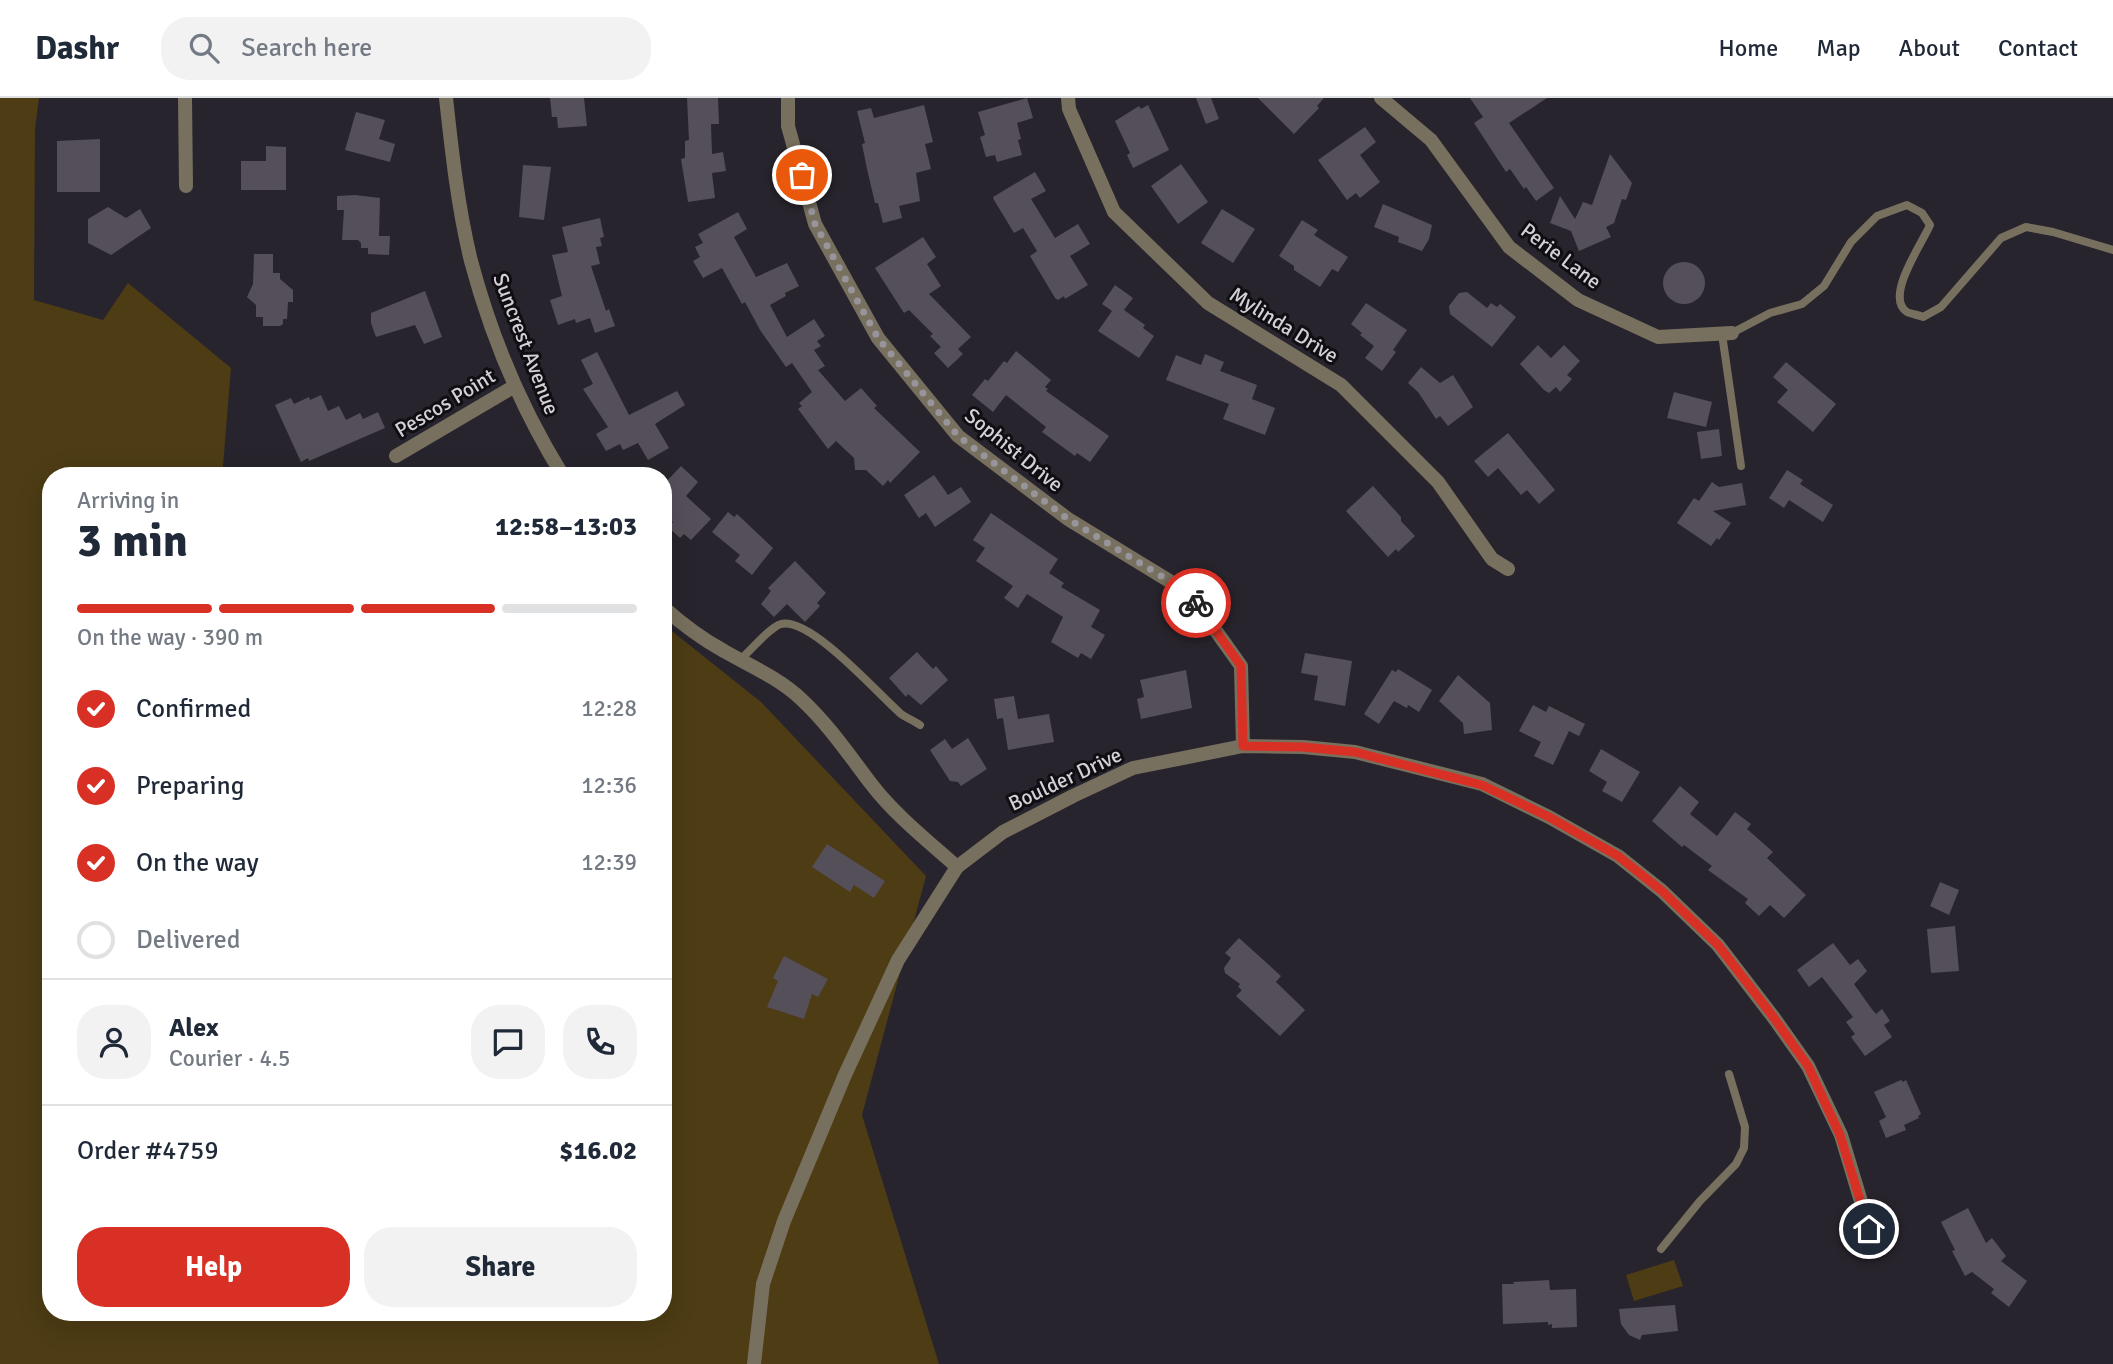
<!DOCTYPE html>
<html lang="en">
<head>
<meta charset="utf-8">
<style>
	body { margin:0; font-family:Signika,sans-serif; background:#f2f2f3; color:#1f2937; height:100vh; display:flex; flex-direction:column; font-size:26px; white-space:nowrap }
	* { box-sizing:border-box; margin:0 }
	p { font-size:23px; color:#747a83 }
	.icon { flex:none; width:38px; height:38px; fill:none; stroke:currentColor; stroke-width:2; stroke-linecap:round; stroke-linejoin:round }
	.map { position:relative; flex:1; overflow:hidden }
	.drawer { position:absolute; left:42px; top:369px; width:630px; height:854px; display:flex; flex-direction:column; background:#fff; border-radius:28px; box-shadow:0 7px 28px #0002 }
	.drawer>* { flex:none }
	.pin { position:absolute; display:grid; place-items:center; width:60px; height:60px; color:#fff; margin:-30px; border:4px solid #fff; border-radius:50%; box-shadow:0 2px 7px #0007 }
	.courier { position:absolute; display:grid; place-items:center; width:70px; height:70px; margin:-35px; border:5px solid #d93025; border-radius:50%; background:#fff; color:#222; box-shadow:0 2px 9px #0007 }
	.overview em { font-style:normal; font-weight:700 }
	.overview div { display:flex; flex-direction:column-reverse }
	.overview { display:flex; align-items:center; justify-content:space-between; height:119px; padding:0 35px }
	h1 { font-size:46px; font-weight:700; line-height:52px }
	.bar { display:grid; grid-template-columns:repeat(4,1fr); gap:10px 7px; align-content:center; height:84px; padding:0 35px }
	.bar i { height:9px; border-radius:5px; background:#e0e1e3 }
	.bar .current { background:#d93025 }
	.bar p { grid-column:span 4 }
	.line { display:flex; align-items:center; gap:18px; padding:0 35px; border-top:2px solid #e0e1e3 }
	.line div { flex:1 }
	.round { display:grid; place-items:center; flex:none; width:74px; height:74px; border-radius:28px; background:#f2f2f3 }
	ol { padding:0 35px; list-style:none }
	li { display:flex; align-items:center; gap:21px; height:77px }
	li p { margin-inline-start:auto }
	li .icon { padding:7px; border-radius:50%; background:#d93025; color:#fff; stroke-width:4 }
	li:last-child { color:#747a83 }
	li i { width:38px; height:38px; border:4px solid #e0e1e3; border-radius:50% }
	.cta { display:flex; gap:14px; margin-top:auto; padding:14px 35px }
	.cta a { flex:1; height:80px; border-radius:28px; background:#d93025; color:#fff; font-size:28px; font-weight:700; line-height:80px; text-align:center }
	.cta a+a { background:#f2f2f3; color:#1f2937 }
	header { display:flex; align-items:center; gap:42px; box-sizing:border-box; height:98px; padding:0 35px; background:#fff; border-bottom:2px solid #e0e1e3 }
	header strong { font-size:33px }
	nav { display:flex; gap:38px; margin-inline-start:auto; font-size:24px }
	.search { width:490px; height:63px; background:#f2f2f3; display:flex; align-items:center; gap:18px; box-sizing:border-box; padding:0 24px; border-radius:28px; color:#747a83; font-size:26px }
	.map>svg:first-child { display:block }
</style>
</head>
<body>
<header>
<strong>Dashr</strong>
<div class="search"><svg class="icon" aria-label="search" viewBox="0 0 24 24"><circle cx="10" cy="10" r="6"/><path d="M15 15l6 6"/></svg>Search here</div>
<nav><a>Home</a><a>Map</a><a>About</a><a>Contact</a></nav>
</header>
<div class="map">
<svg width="2113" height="1266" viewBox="0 0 2113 1266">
	<rect width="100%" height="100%" fill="#28242d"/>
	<g fill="#4d3c14">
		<path d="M 0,0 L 39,0 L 35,31 L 34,202 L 103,222 L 128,185 L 231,270 L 223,368 L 227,378 L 51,378 L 51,1214 L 663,1214 L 663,526 L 761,604 L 926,778 L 862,1017 L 939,1266 L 0,1266 Z"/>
		<path d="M 1674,1162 L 1683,1188 L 1634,1203 L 1626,1177 Z"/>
	</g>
	<g fill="#544f59">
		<path d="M 550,0 L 584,0 L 587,28 L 558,30 L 557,19 L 552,19 Z"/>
		<path d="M 687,0 L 718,0 L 719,26 L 711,26 L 712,56 L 723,54 L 726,73 L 712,75 L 715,100 L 688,104 L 681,61 L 685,60 L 685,43 L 689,42 Z"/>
		<path d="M 1027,0 L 1033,20 L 1017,25 L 1021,41 L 1018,42 L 1022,57 L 997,64 L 995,57 L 986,59 L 980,39 L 985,37 L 978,14 Z"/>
		<path d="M 1196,0 L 1211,0 L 1219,21 L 1206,26 Z"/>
		<path d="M 1258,0 L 1324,0 L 1317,8 L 1319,10 L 1294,36 Z"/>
		<path d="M 1470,0 L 1547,0 L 1509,25 L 1554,90 L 1536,103 L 1526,89 L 1524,91 L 1510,71 L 1506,74 L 1474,25 L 1483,19 Z"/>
		<path d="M 924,7 L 933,44 L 925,46 L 931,71 L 916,75 L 920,103 L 899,108 L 902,120 L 883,125 L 878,105 L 875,105 L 867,71 L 862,46 L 865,45 L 857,13 L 871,10 L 874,20 Z"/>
		<path d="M 1148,7 L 1169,52 L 1133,70 L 1127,57 L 1130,55 L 1115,23 L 1139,8 L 1141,11 Z"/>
		<path d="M 356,14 L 385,22 L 379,41 L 395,46 L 390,64 L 345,52 Z"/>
		<path d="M 1365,29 L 1376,44 L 1360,57 L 1380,84 L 1360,100 L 1356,95 L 1347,102 L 1318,62 Z"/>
		<path d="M 100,41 L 100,94 L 57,94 L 57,43 Z"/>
		<path d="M 266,48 L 286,49 L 286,92 L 241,92 L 241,63 L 266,63 Z"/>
		<path d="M 1610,56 L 1632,85 L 1626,102 L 1622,101 L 1614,125 L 1606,129 L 1611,139 L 1579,153 L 1571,133 L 1550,125 L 1560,98 L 1575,121 L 1583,104 L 1592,107 Z"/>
		<path d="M 1181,66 L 1208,104 L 1178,126 L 1151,88 Z"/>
		<path d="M 523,67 L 551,69 L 544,122 L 519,119 Z"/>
		<path d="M 1035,74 L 1046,93 L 1031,101 L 1055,140 L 1078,126 L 1090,146 L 1070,158 L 1088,187 L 1065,201 L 1064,198 L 1058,202 L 1055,200 L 1030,158 L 1037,153 L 1023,130 L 1014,135 L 994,102 L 993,99 Z"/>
		<path d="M 355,97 L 380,100 L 379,138 L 390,138 L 389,157 L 368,156 L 368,150 L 361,150 L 361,145 L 358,142 L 342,142 L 344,112 L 337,112 L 337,98 Z"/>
		<path d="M 1383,106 L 1432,127 L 1429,141 L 1422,153 L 1398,144 L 1399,139 L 1374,129 Z"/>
		<path d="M 108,109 L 126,120 L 140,111 L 151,130 L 111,157 L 88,145 L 88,121 Z"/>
		<path d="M 1222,111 L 1255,131 L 1233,165 L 1201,145 Z"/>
		<path d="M 738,114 L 747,131 L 734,139 L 756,179 L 787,165 L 799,188 L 785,195 L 786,198 L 770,207 L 787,239 L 814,221 L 825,238 L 817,243 L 821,248 L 814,252 L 825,268 L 818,272 L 845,303 L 861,290 L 877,308 L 874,310 L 920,354 L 890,385 L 888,382 L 883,388 L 866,372 L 855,372 L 854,360 L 836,343 L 828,351 L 798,311 L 802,308 L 799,305 L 812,294 L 792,265 L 786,269 L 760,232 L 745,204 L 742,206 L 722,170 L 703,180 L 693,163 L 700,159 L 695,149 L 703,145 L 698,136 Z"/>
		<path d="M 600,120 L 604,139 L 600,140 L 602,148 L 596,149 L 600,166 L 591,168 L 606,213 L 609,211 L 615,228 L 595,235 L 590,220 L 576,225 L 575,221 L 558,227 L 550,202 L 562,198 L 552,157 L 568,154 L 562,129 Z"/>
		<path d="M 1302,122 L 1318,132 L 1314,137 L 1348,159 L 1338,174 L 1332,171 L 1320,189 L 1294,172 L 1294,168 L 1279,158 Z"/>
		<path d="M 923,139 L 936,159 L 927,166 L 941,188 L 929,196 L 971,239 L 958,251 L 963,256 L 948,270 L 934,255 L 941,249 L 930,238 L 933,236 L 909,212 L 904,215 L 875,170 Z"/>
		<path d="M 254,156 L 273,156 L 273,175 L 280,175 L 280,181 L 293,192 L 293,204 L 288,204 L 287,221 L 283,221 L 283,226 L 280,228 L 263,228 L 263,219 L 256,219 L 256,207 L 247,199 L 253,186 Z"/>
		<circle cx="1684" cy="185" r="21"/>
		<path d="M 1115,187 L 1133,200 L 1124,212 L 1145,227 L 1143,230 L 1154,238 L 1139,260 L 1098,233 L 1112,213 L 1102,206 Z"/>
		<path d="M 425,193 L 442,239 L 424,246 L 415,227 L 376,239 L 371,225 L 371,215 Z"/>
		<path d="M 1467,194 L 1487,210 L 1491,205 L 1497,209 L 1500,206 L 1516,219 L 1492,249 L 1450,216 L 1449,208 L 1459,195 Z"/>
		<path d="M 1366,205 L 1407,232 L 1393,252 L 1396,254 L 1382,273 L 1365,260 L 1374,248 L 1360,237 L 1362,235 L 1351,226 Z"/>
		<path d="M 1538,247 L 1551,260 L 1564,247 L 1580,263 L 1567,277 L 1572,281 L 1560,294 L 1556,289 L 1549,295 L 1544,292 L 1520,266 Z"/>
		<path d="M 1016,253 L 1051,282 L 1045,289 L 1048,291 L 1046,293 L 1109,338 L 1090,364 L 1077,355 L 1075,358 L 1042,334 L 1046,329 L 1006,297 L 993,314 L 972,297 L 985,281 L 988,283 L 1004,263 L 1007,265 Z"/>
		<path d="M 597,254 L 629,317 L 677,293 L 685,307 L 655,326 L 669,350 L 648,362 L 638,345 L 623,352 L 620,346 L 606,353 L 596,336 L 608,329 L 583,291 L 593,286 L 581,262 Z"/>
		<path d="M 1205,256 L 1224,264 L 1220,273 L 1257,287 L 1252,301 L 1275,310 L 1265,337 L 1223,321 L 1229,306 L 1166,282 L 1176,257 L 1201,267 Z"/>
		<path d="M 1786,264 L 1836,306 L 1813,334 L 1777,304 L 1788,292 L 1773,279 Z"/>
		<path d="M 1421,269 L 1440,285 L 1453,277 L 1473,309 L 1448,328 L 1440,318 L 1436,321 L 1418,294 L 1408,285 Z"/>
		<path d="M 1674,294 L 1712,304 L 1706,329 L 1667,320 Z"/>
		<path d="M 321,297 L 328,313 L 339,308 L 346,322 L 360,315 L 363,321 L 378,314 L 385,330 L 309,363 L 308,360 L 301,364 L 275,307 L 291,300 L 294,306 L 309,299 L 310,302 Z"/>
		<path d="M 1719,331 L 1722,358 L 1701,361 L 1697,334 Z"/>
		<path d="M 1508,335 L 1555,392 L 1539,406 L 1527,392 L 1521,397 L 1498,370 L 1488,379 L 1474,363 Z"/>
		<path d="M 681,368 L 698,384 L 686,398 L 711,421 L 691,442 L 684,436 L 680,440 L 668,429 L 673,424 L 663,416 L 663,387 Z"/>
		<path d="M 1787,372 L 1803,382 L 1800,386 L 1833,407 L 1823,424 L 1789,402 L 1784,410 L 1769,400 Z"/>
		<path d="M 934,377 L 948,397 L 961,389 L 971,404 L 935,429 L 926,415 L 919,420 L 904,397 Z"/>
		<path d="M 1712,384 L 1719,389 L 1742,385 L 1746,407 L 1713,413 L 1731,425 L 1719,442 L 1717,440 L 1711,448 L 1677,425 L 1694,400 L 1699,403 Z"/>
		<path d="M 1373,388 L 1401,419 L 1401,423 L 1415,438 L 1398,454 L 1396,451 L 1388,459 L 1346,413 Z"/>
		<path d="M 728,414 L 734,419 L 737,416 L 773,450 L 752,477 L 735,463 L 740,457 L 712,434 Z"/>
		<path d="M 991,415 L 1058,461 L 1049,475 L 1064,485 L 1061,489 L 1100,512 L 1091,529 L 1105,537 L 1091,561 L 1081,555 L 1078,560 L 1051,544 L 1063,519 L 1027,496 L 1018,510 L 1004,500 L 1013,488 L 976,463 L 985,450 L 973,442 Z"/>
		<path d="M 795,463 L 826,495 L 817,505 L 820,508 L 805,524 L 787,506 L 774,519 L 761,506 L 771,493 L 768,490 Z"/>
		<path d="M 917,554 L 933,571 L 936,568 L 948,582 L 921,607 L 908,596 L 906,599 L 889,580 Z"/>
		<path d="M 1305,555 L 1352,563 L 1345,608 L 1314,602 L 1318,578 L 1301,575 Z"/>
		<path d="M 1398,571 L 1432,592 L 1419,614 L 1408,607 L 1407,610 L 1394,603 L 1379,626 L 1364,616 L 1392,572 L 1396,574 Z"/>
		<path d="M 1186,572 L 1192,610 L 1141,621 L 1137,601 L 1144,599 L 1140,582 Z"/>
		<path d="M 1458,577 L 1490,605 L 1492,632 L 1464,636 L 1463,625 L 1439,603 Z"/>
		<path d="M 1014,598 L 1018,621 L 1049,616 L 1054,644 L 1008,652 L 1003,620 L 997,621 L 994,601 Z"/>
		<path d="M 1533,607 L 1546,614 L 1549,608 L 1585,626 L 1579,638 L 1569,633 L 1553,667 L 1534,658 L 1541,644 L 1519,633 Z"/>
		<path d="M 968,640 L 987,671 L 961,688 L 958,684 L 950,683 L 930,652 L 945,641 L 952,651 Z"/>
		<path d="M 1601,651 L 1640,674 L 1622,704 L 1602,693 L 1607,684 L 1589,673 Z"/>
		<path d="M 1680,688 L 1699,704 L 1690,716 L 1717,738 L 1735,714 L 1751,726 L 1747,731 L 1773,754 L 1767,760 L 1806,797 L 1784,820 L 1770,807 L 1759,818 L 1745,805 L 1748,801 L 1708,772 L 1712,768 L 1684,747 L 1682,749 L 1652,723 Z"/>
		<path d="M 827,746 L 885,783 L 874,800 L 854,787 L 850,794 L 812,769 Z"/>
		<path d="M 1940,784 L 1959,792 L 1949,817 L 1930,808 Z"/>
		<path d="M 1955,828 L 1959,873 L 1931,875 L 1927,831 Z"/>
		<path d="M 1239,840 L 1281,878 L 1276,884 L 1305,912 L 1280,938 L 1236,898 L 1242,892 L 1238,889 L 1240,886 L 1225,875 L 1224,870 L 1231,860 L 1225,855 Z"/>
		<path d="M 1833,845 L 1850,867 L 1858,861 L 1867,873 L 1854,886 L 1871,910 L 1876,916 L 1882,911 L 1890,923 L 1884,927 L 1892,939 L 1865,958 L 1851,939 L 1855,936 L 1846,924 L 1853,919 L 1822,879 L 1809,889 L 1797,872 Z"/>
		<path d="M 784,858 L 828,881 L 818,899 L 812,896 L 804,921 L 767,909 L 778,883 L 773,880 Z"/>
		<path d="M 1901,982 L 1903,984 L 1906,982 L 1921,1016 L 1918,1018 L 1919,1020 L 1904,1027 L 1906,1032 L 1886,1040 L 1879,1023 L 1886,1019 L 1874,994 Z"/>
		<path d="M 1968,1110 L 1986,1145 L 1992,1140 L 2006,1158 L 2001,1163 L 2027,1183 L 2009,1209 L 1991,1195 L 1994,1191 L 1972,1174 L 1965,1178 L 1952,1153 L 1955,1152 L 1941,1124 Z"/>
		<path d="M 1549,1182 L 1550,1192 L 1576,1191 L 1577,1229 L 1552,1230 L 1552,1226 L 1548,1227 L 1548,1224 L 1503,1226 L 1502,1186 L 1514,1186 L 1513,1184 Z"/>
		<path d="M 1675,1207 L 1678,1233 L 1642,1237 L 1640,1242 L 1629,1237 L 1621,1226 L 1619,1211 Z"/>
	</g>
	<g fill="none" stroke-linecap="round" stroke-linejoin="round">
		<g stroke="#78705e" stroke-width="8">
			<path d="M 1732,235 L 1770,215 L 1802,206 L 1824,188 L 1851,144 L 1877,118 L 1907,107 L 1922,115 L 1930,127 C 1922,146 1884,199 1907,214 C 1911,216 1919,217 1923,219 L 1941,209 L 2001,140 L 2026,129 L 2053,134 L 2113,152"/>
			<path d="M 1722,236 L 1741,368"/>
			<path d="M 740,562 C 750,553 770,529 781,526 C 811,519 878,596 901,616 C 907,620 914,623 920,627"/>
			<path d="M 1661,1151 L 1700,1103 L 1736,1066 L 1744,1050 L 1745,1029 L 1729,976"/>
		</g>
		<g stroke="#78705e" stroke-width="14">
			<path d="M 185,0 L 186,88"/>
			<path d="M 788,0 L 788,28 L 815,126 L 878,240 L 958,338 L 1068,421 L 1189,495 L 1241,568 L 1243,648"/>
			<path d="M 1068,0 L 1069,11 L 1114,114 L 1208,205 L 1341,287 L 1438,384 L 1492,461 L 1508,471"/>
			<path d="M 1381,0 L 1431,42 L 1509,149 L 1578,202 L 1658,239 L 1732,235"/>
			<path d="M 396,358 L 515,288"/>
			<path d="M 754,1266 L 763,1186 L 784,1123 L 844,979 L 898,862 L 957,769 L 1003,734 L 1073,698 L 1133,670 L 1243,648 L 1303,649 L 1355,654 L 1482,686 L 1549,719 L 1618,758 L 1662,793 L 1718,847 L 1774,920 L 1808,968 L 1841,1037 L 1876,1153"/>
		</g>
		<g stroke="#78705e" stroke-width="14">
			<path d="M 446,0 C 452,55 458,110 471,163 C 491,238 522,312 563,378"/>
			<path d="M 663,509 C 682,526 702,541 724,553 C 750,568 779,580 801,601 C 829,627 849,657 872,687 C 896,718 928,743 957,769"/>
		</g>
	</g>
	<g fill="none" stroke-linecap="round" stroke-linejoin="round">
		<path stroke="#97949b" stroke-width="7" stroke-dasharray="0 12.6" d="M 802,77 L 815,126 L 878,240 L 958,338 L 1068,421 L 1189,495 L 1196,505"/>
		<path stroke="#d93025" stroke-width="9" d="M 1196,505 L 1241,568 L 1243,648 L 1303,649 L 1355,654 L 1482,687 L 1549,719 L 1618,758 L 1662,793 L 1718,847 L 1774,920 L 1808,968 L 1840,1037 L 1869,1131"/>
	</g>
	<g text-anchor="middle" stroke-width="6" stroke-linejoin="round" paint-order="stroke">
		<g font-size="21" fill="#d3d0d6" stroke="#100e12">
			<text transform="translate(1561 158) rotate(37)" y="7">Perie Lane</text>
			<text transform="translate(1284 227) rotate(32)" y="7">Mylinda Drive</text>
			<text transform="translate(526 246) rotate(69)" y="7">Suncrest Avenue</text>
			<text transform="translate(445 305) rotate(-31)" y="7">Pescos Point</text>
			<text transform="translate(1014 352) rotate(39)" y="7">Sophist Drive</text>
			<text transform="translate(1065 681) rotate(-25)" y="7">Boulder Drive</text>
		</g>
	</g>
</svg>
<div class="pin" style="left:802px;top:77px;background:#ea580c"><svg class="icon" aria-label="bag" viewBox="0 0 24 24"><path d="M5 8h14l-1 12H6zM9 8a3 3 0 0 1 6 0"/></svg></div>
<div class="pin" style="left:1869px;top:1131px;background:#1f2937"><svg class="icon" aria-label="home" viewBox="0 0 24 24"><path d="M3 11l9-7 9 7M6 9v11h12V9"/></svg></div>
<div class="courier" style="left:1196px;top:505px"><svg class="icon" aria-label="bike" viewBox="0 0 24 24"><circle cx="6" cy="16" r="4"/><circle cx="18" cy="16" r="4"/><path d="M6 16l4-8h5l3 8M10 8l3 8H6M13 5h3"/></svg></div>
<section class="drawer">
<div class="overview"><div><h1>3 min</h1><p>Arriving in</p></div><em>12:58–13:03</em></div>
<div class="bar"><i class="current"></i><i class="current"></i><i class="current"></i><i></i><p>On the way · 390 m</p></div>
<ol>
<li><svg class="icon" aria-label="check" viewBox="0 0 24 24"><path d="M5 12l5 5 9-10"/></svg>Confirmed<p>12:28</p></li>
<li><svg class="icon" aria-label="check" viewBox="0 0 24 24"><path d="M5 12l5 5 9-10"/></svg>Preparing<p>12:36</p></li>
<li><svg class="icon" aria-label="check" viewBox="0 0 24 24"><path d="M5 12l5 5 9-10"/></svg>On the way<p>12:39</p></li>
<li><i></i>Delivered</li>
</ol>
<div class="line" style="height:126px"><a class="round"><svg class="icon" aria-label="person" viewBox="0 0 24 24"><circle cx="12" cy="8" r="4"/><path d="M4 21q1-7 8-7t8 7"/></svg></a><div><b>Alex</b><p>Courier · 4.5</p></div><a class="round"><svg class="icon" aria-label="chat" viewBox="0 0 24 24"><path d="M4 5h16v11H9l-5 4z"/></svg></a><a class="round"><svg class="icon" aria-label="phone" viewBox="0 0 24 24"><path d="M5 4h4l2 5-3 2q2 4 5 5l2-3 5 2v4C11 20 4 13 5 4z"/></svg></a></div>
<div class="line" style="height:91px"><div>Order #4759</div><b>$16.02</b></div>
<div class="cta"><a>Help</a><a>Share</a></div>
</section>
</div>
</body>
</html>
